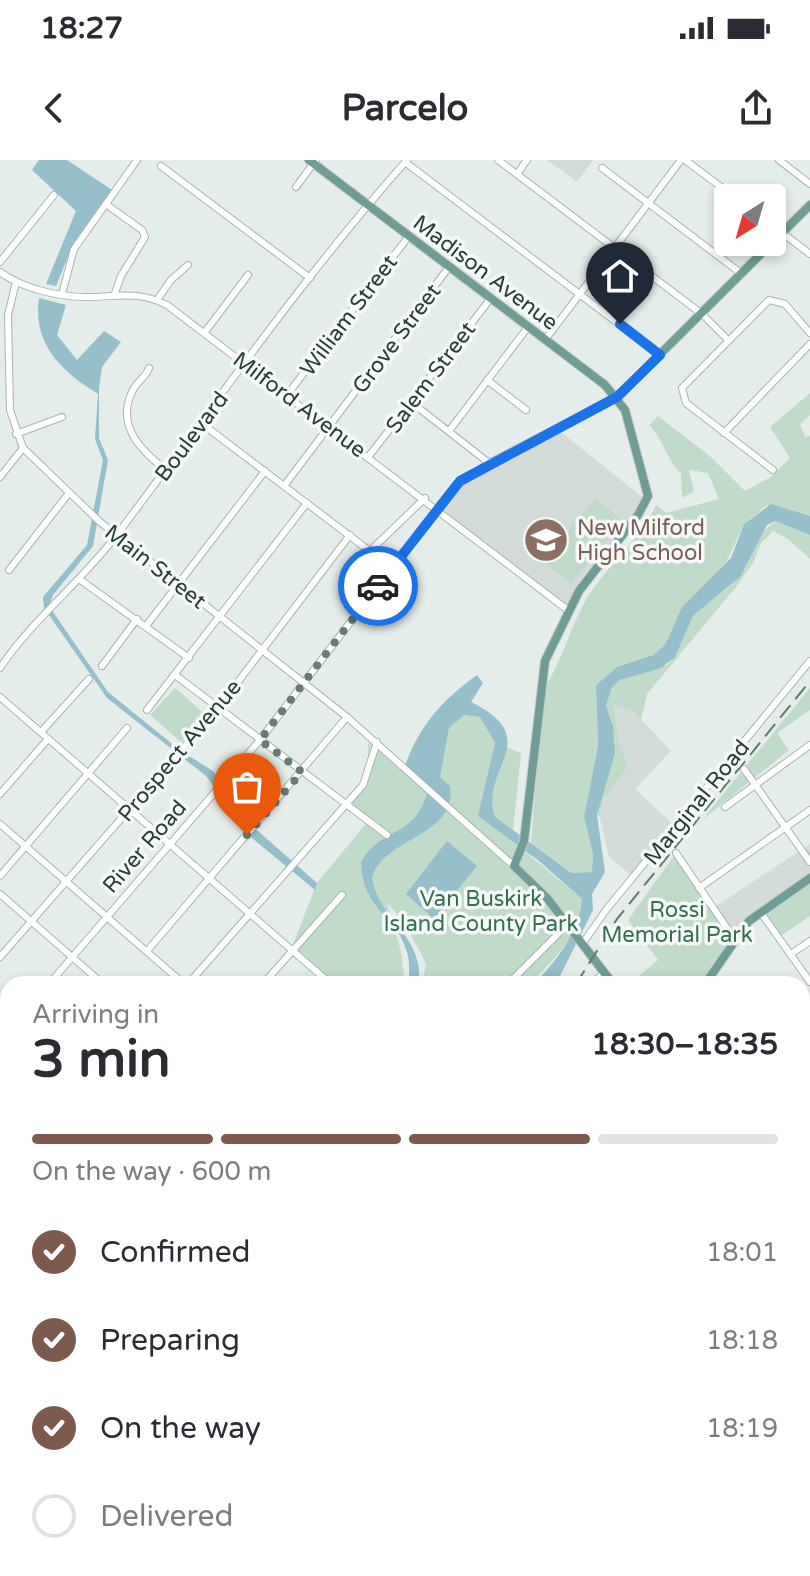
<!DOCTYPE html>
<html lang="en">
<head>
<meta charset="utf-8">
<style>
	body { margin:0; font-family:"Varela Round",sans-serif; background:#f2f2f3; color:#2b2b33; height:100vh; display:flex; flex-direction:column; font-size:30px; white-space:nowrap }
	* { box-sizing:border-box; margin:0 }
	p { font-size:26px; color:#7c7c81 }
	.icon { flex:none; width:44px; height:44px; fill:none; stroke:currentColor; stroke-width:2; stroke-linecap:round; stroke-linejoin:round }
	.map { position:relative; flex:1; overflow:hidden }
	.drawer { position:absolute; left:0px; top:816px; width:810px; height:600px; display:flex; flex-direction:column; background:#fff; border-radius:24px 24px 0 0; box-shadow:0 4px 12px #0003 }
	.drawer>* { flex:none }
	.needle { width:52px; rotate:217deg }
	.tools { position:absolute; left:714px; top:24px; display:grid; gap:16px }
	.tools a { display:grid; place-items:center; width:72px; height:72px; border-radius:8px; background:#fff; box-shadow:0 4px 12px #0003; font-size:40px }
	.pin { position:absolute; display:grid; place-items:center; width:68px; height:68px; color:#fff; margin:-82px -34px; border-radius:50% 50% 50% 0; rotate:-45deg; box-shadow:0 0 8px #0007 }
	.pin .icon { rotate:45deg }
	.courier { position:absolute; display:grid; place-items:center; width:80px; height:80px; margin:-40px; border:6px solid #1a73e8; border-radius:50%; background:#fff; color:#222; box-shadow:0 2px 10px #0007 }
	.headline em { font-style:normal; font-weight:700 }
	.headline div { display:flex; flex-direction:column-reverse }
	.headline { display:flex; align-items:center; justify-content:space-between; height:136px; padding:0 32px }
	h1 { font-size:52px; font-weight:700; line-height:60px }
	.bar { display:grid; grid-template-columns:repeat(4,1fr); gap:12px 8px; align-content:center; height:96px; padding:0 32px }
	.bar i { height:10px; border-radius:6px; background:#e1e1e2 }
	.bar .selected { background:#7e594d }
	.bar p { grid-column:span 4 }
	ol { padding:0 32px; list-style:none }
	li { display:flex; align-items:center; gap:24px; height:88px }
	li p { margin-inline-start:auto }
	li .icon { padding:8px; border-radius:50%; background:#7e594d; color:#fff; stroke-width:4 }
	li:last-child { color:#7c7c81 }
	li i { width:44px; height:44px; border:4px solid #e1e1e2; border-radius:50% }
	.status { display:flex; justify-content:space-between; align-items:center; height:56px; padding:0 40px; background:#fff; direction:ltr }
	.status svg { height:22px; fill:currentColor }
	header { display:flex; justify-content:space-between; align-items:center; height:104px; padding:0 32px; background:#fff; font-size:36px; font-weight:700 }
	.map>svg:first-child { display:block }
</style>
</head>
<body>
<div class="status"><b>18:27</b><svg viewBox="0 0 49 12"><path d="M0 12V9h3v3zM5 12V6h3v6zM10 12V3h3v9zM15 12V0h3v12zM26 1h20v11H26zM47 4h2v5h-2z"/></svg></div>
<header><svg class="icon" aria-label="back" viewBox="0 0 24 24"><path d="M15 5l-7 7 7 7"/></svg>Parcelo<svg class="icon" aria-label="share" viewBox="0 0 24 24"><path d="M12 15V3M7 8l5-5 5 5M5 13v7h14v-7"/></svg></header>
<div class="map">
<svg width="810" height="1416" viewBox="0 0 810 1416">
	<rect width="100%" height="100%" fill="#e5edea"/>
	<g fill="#d3dcd9">
		<path d="M 547,0 L 593,0 L 577,22 Z"/>
		<path d="M 556,268 L 646,340 L 569,451 L 436,350 L 454,327 Z"/>
		<path d="M 614,543 L 634,552 L 671,591 L 635,629 L 674,665 L 632,716 L 609,697 L 600,657 L 603,639 L 628,607 L 618,579 Z"/>
		<path d="M 810,684 L 810,718 L 769,746 L 735,780 L 713,748 Z"/>
		<path d="M 394,1408 L 619,1408 L 625,1416 L 401,1416 Z"/>
	</g>
	<g fill="#c1dbca">
		<path d="M 810,233 L 810,255 L 800,264 L 805,277 L 810,276 L 810,356 L 767,345 L 744,364 L 724,407 L 682,447 L 665,485 L 653,495 L 617,507 L 596,525 L 598,586 L 584,657 L 593,694 L 592,712 L 573,713 L 531,683 L 543,528 C 556,517 575,455 589,435 C 609,404 641,379 656,345 L 666,353 L 719,339 L 708,313 L 689,310 L 694,331 L 682,338 L 681,313 C 666,299 664,280 649,265 L 658,256 L 711,297 L 745,331 L 771,317 L 790,298 L 770,267 Z"/>
		<path d="M 595,338 L 623,361 L 571,424 L 543,401 Z"/>
		<path d="M 775,361 L 810,375 L 810,399 L 788,379 L 773,371 L 761,383 L 753,403 L 736,427 L 647,534 L 641,560 L 634,552 L 614,544 L 618,579 L 628,607 L 603,639 L 600,657 L 597,655 L 615,581 L 606,546 L 612,527 L 620,520 L 669,504 L 693,456 L 735,422 L 761,374 Z"/>
		<path d="M 175,528 L 206,555 L 181,582 L 150,555 Z"/>
		<path d="M 810,528 L 810,550 L 777,573 L 789,590 L 702,660 Z"/>
		<path d="M 464,555 L 480,557 L 495,583 L 521,593 L 512,681 L 582,739 C 585,772 551,801 531,824 L 422,824 L 426,804 L 405,763 L 387,743 L 401,791 L 405,824 L 328,824 L 290,792 L 317,723 L 368,661 L 348,645 L 368,618 L 368,583 L 405,606 L 439,618 L 449,567 Z"/>
		<path d="M 676,693 L 735,780 L 705,824 L 639,824 L 635,819 L 658,800 L 628,760 Z"/>
		<path d="M 810,718 L 810,756 L 779,777 L 761,753 Z"/>
		<path d="M 0,1254 L 8,1254 L 8,1323 L 0,1314 Z"/>
		<path d="M 172,1408 L 293,1408 L 274,1416 L 166,1416 Z"/>
	</g>
	<g fill="#94bfcb">
		<path d="M 39,0 L 67,0 L 112,30 L 74,82 L 56,126 L 46,124 L 76,51 L 32,10 Z"/>
		<path d="M 39,138 L 66,145 L 57,175 L 77,200 L 104,171 L 121,182 L 102,207 L 99,228 L 99,278 L 108,300 L 93,386 L 53,435 L 49,446 L 108,532 L 181,591 L 213,611 L 249,663 L 317,723 L 315,730 L 252,678 L 206,616 L 107,538 L 44,448 L 43,437 L 87,385 L 103,300 L 95,279 L 98,234 C 62,212 32,184 39,138 Z"/>
		<path d="M 771,344 L 810,356 L 810,375 L 775,361 L 767,365 L 740,417 L 693,456 L 675,497 L 661,508 L 620,520 L 612,527 L 606,546 L 613,566 L 615,593 L 597,655 L 605,712 L 592,734 L 593,750 L 556,824 L 534,824 C 556,801 580,772 582,739 L 539,701 L 478,656 L 495,583 L 480,557 L 464,555 L 449,568 L 440,617 L 450,626 C 458,677 383,677 372,718 C 378,760 424,774 419,824 L 409,824 C 409,813 410,802 407,792 C 396,753 363,752 361,702 C 382,665 417,680 429,626 L 405,606 C 419,566 443,539 477,515 L 483,523 L 471,542 C 547,579 478,609 495,657 L 572,713 L 592,712 L 593,694 L 584,657 L 598,586 L 596,525 L 617,507 L 653,495 L 665,485 L 682,447 L 731,398 L 744,364 Z"/>
		<path d="M 447,681 L 477,706 L 434,759 L 406,734 Z"/>
	</g>
	<g fill="none" stroke-linecap="round" stroke-linejoin="round">
		<g stroke="#a8b5b1" stroke-width="8">
			<g id="minor">
				<path d="M 498,0 L 702,154 L 728,180"/>
				<path d="M 685,0 L 736,38"/>
				<path d="M 779,0 L 810,24"/>
				<path d="M 405,2 L 660,195"/>
				<path d="M 161,6 L 310,118"/>
				<path d="M 602,8 L 742,114"/>
				<path d="M 517,14 L 527,0"/>
				<path d="M 296,27 L 316,0"/>
				<path d="M 107,45 L 142,70 L 145,77 L 121,116 L 115,133"/>
				<path d="M 772,65 L 810,94"/>
				<path d="M 0,102 L 54,35"/>
				<path d="M 0,112 C 22,128 58,137 85,137 C 116,137 138,130 167,145 L 569,451"/>
				<path d="M 16,122 L 8,155 L 10,250 L 23,288 L 100,362 L 347,557 L 514,706"/>
				<path d="M 62,134 L 74,89 L 137,0"/>
				<path d="M 157,140 L 171,120 L 188,105"/>
				<path d="M 205,172 L 248,115"/>
				<path d="M 545,180 L 681,0"/>
				<path d="M 149,208 C 146,217 139,220 134,228 C 114,264 140,290 166,310"/>
				<path d="M 487,220 L 526,250"/>
				<path d="M 287,235 L 409,76"/>
				<path d="M 411,242 L 489,303"/>
				<path d="M 201,263 L 392,408"/>
				<path d="M 449,271 L 528,167"/>
				<path d="M 724,273 L 810,184"/>
				<path d="M 16,274 L 62,257"/>
				<path d="M 369,296 L 491,138"/>
				<path d="M 773,310 L 686,243 L 682,228 L 769,140 L 785,144 L 810,173"/>
				<path d="M 0,317 L 23,288"/>
				<path d="M 284,326 L 449,107"/>
				<path d="M 370,391 L 425,338"/>
				<path d="M 9,410 L 69,333"/>
				<path d="M 79,419 L 189,498"/>
				<path d="M 146,466 L 265,311"/>
				<path d="M 102,506 L 137,459"/>
				<path d="M 0,508 C 33,459 80,423 116,376 C 211,250 302,118 407,0"/>
				<path d="M 175,515 L 387,675"/>
				<path d="M 0,537 L 331,824"/>
				<path d="M 147,550 L 307,343"/>
				<path d="M 41,572 L 89,519"/>
				<path d="M 744,609 L 810,702"/>
				<path d="M 0,634 L 48,579"/>
				<path d="M 725,647 L 810,585"/>
				<path d="M 0,664 L 184,824"/>
				<path d="M 676,693 L 735,780"/>
				<path d="M 0,716 L 127,568"/>
				<path d="M 699,728 L 810,650"/>
				<path d="M 0,734 L 103,824"/>
				<path d="M 761,753 L 810,822"/>
				<path d="M 583,783 L 606,750 L 810,501"/>
				<path d="M 147,791 L 347,557"/>
				<path d="M 791,794 L 810,781"/>
				<path d="M 0,797 L 218,548 L 350,375"/>
				<path d="M 49,824 L 260,580 L 454,327 L 489,303 L 617,237"/>
				<path d="M 188,824 L 363,625 L 377,582"/>
				<path d="M 263,824 L 342,735"/>
				<path d="M 508,824 L 568,764"/>
				<path d="M 590,824 L 605,813"/>
				<path d="M 0,882 L 8,872"/>
				<path d="M 0,896 L 8,902"/>
				<path d="M 802,938 L 810,933"/>
				<path d="M 802,966 L 810,978"/>
				<path d="M 0,993 L 8,999"/>
				<path d="M 0,1090 L 8,1096"/>
				<path d="M 802,1104 L 810,1115"/>
				<path d="M 802,1161 L 810,1173"/>
				<path d="M 0,1204 L 8,1197"/>
				<path d="M 802,1272 L 810,1284"/>
				<path d="M 802,1299 L 810,1293"/>
				<path d="M 0,1335 L 8,1325"/>
				<path d="M 802,1375 L 810,1370"/>
				<path d="M 394,1408 L 401,1416"/>
				<path d="M 619,1408 L 625,1416"/>
				<path d="M 707,1408 L 712,1416"/>
				<path d="M 797,1408 L 802,1416"/>
				<path d="M 484,1410 L 491,1416"/>
				<path d="M 18,1416 L 24,1408"/>
				<path d="M 114,1416 L 120,1408"/>
				<path d="M 369,1416 L 377,1408"/>
			</g>
		</g>
		<g stroke="#c2c9c7" stroke-width="10">
			<g id="major">
				<path d="M 309,0 L 605,225 L 625,250 L 648,336 L 638,355 L 579,431 L 545,501 L 524,681 L 514,706 L 547,738 L 613,824"/>
				<path d="M 617,237 L 810,45"/>
				<path d="M 705,824 L 749,761 L 810,718"/>
				<path d="M 477,1416 L 486,1408"/>
			</g>
		</g>
		<use href="#minor" stroke="#fff" stroke-width="6"/>
		<use href="#major" stroke="#6f9d95" stroke-width="8"/>
		<g stroke="#617873" stroke-width="2" stroke-dasharray="16 8" stroke-linecap="butt">
			<path d="M 576,824 L 617,759 L 810,521"/>
			<path d="M 356,1416 L 361,1408"/>
		</g>
	</g>
	<g fill="none" stroke-linecap="round" stroke-linejoin="round">
		<path stroke="#697b76" stroke-width="8" stroke-dasharray="0 14.4" d="M 247,675 L 302,612 L 260,580 L 378,426"/>
		<path stroke="#1a73e8" stroke-width="10" d="M 378,426 L 460,321 L 617,237 L 660,195 L 620,164"/>
	</g>
	<defs>
		<g id="school-disc" transform="scale(2.3)"><circle r="9.5" fill="#8d6e63" stroke="#f6f9f8"/><path d="M0-5L7-2L0 1L-7-2ZM-4 1L0 2.5L4 1V4Q0 6-4 4Z" fill="#fff"/></g>
	</defs>
	<g fill-rule="evenodd">
		<use href="#school-disc" x="546" y="380"/>
	</g>
	<g text-anchor="middle" stroke-width="7" stroke-linejoin="round" paint-order="stroke">
		<g font-size="22" fill="#263d38" stroke="#f6f9f8">
			<text transform="translate(486 112) rotate(37)" y="8">Madison Avenue</text>
			<text transform="translate(348 155) rotate(-53)" y="8">William Street</text>
			<text transform="translate(396 178) rotate(-53)" y="8">Grove Street</text>
			<text transform="translate(430 217) rotate(-53)" y="8">Salem Street</text>
			<text transform="translate(300 244) rotate(37)" y="8">Milford Avenue</text>
			<text transform="translate(191 276) rotate(-53)" y="8">Boulevard</text>
			<text transform="translate(156 406) rotate(38)" y="8">Main Street</text>
			<text transform="translate(179 590) rotate(-50)" y="8">Prospect Avenue</text>
			<text transform="translate(696 642) rotate(-51)" y="8">Marginal Road</text>
			<text transform="translate(144 686) rotate(-49)" y="8">River Road</text>
		</g>
		<g font-size="22" fill="#785e54" stroke="#f6f9f8" text-anchor="start">
			<text x="577" y="375">New Milford<tspan x="577" dy="25">High School</tspan></text>
		</g>
		<g font-size="22" fill="#356f4f" stroke="#f6f9f8">
			<text x="481" y="746">Van Buskirk<tspan x="481" dy="25">Island County Park</tspan></text>
			<text x="677" y="757">Rossi<tspan x="677" dy="25">Memorial Park</tspan></text>
		</g>
	</g>
</svg>
<div class="tools">
<a><svg class="needle" viewBox="-14 -14 28 28"><path d="M0-13l5 13h-10z" fill="#e53935"/><path d="M0 13l5-13h-10z" fill="#7c7c81"/></svg></a>
</div>
<div class="pin" style="left:247px;top:675px;background:#ea580c"><svg class="icon" aria-label="bag" viewBox="0 0 24 24"><path d="M5 8h14l-1 12H6zM9 8a3 3 0 0 1 6 0"/></svg></div>
<div class="pin" style="left:620px;top:164px;background:#1f2937"><svg class="icon" aria-label="home" viewBox="0 0 24 24"><path d="M3 11l9-7 9 7M6 9v11h12V9"/></svg></div>
<div class="courier" style="left:378px;top:426px"><svg class="icon" aria-label="car" viewBox="0 0 24 24"><path d="M5 17H2v-5l4-1 3-4h7l3 4 3 1v5h-3M9 17h6M6 11h13"/><circle cx="7" cy="17" r="2"/><circle cx="17" cy="17" r="2"/></svg></div>
<section class="drawer">
<div class="headline"><div><h1>3 min</h1><p>Arriving in</p></div><em>18:30–18:35</em></div>
<div class="bar"><i class="selected"></i><i class="selected"></i><i class="selected"></i><i></i><p>On the way · 600 m</p></div>
<ol>
<li><svg class="icon" aria-label="check" viewBox="0 0 24 24"><path d="M5 12l5 5 9-10"/></svg>Confirmed<p>18:01</p></li>
<li><svg class="icon" aria-label="check" viewBox="0 0 24 24"><path d="M5 12l5 5 9-10"/></svg>Preparing<p>18:18</p></li>
<li><svg class="icon" aria-label="check" viewBox="0 0 24 24"><path d="M5 12l5 5 9-10"/></svg>On the way<p>18:19</p></li>
<li><i></i>Delivered</li>
</ol>
</section>
</div>
</body>
</html>
